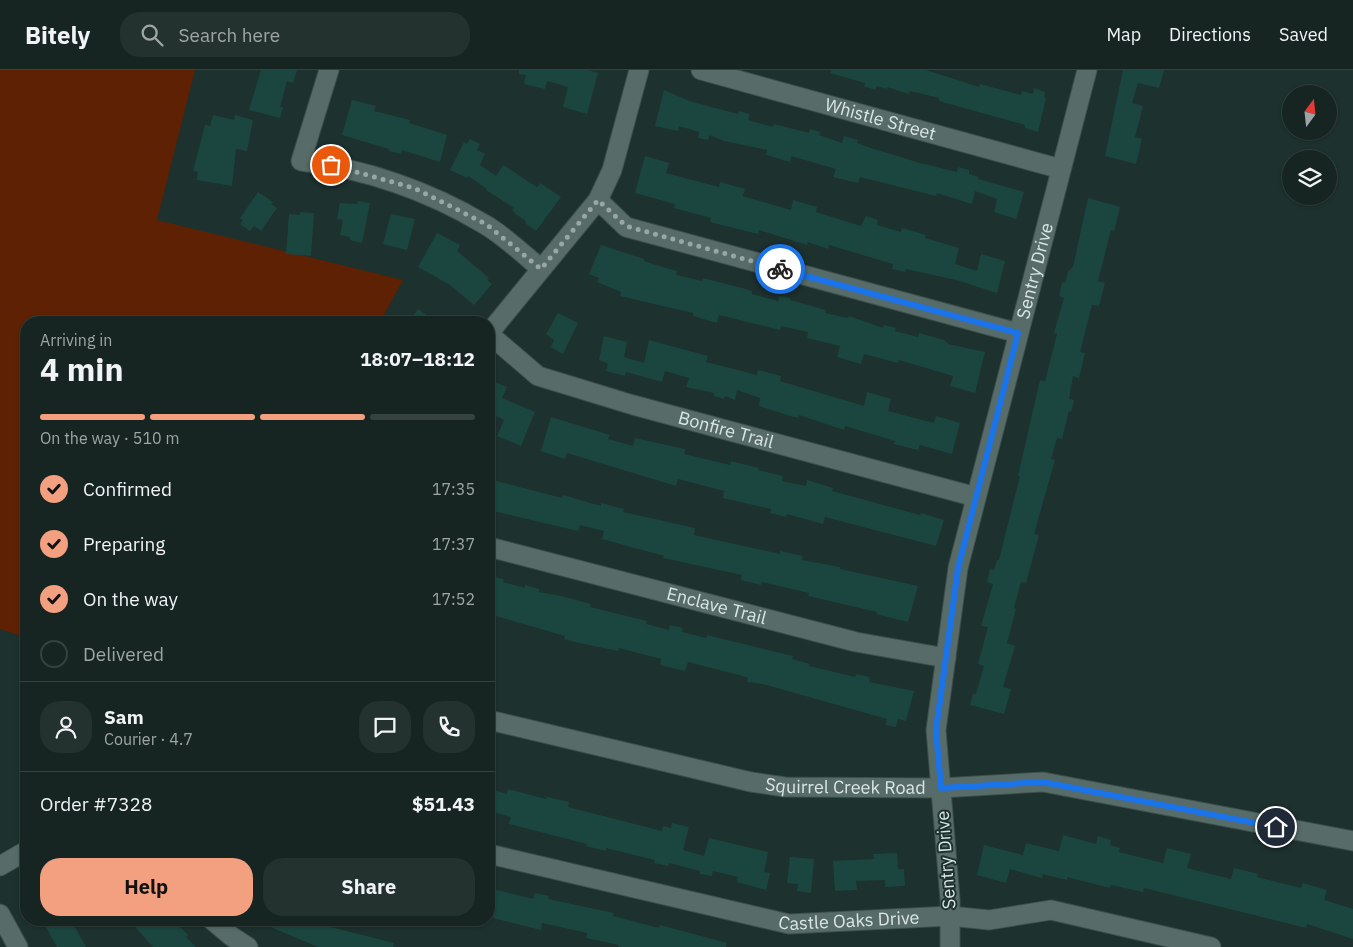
<!DOCTYPE html>
<html lang="en">
<head>
<meta charset="utf-8">
<style>
	body { margin:0; font-family:"IBM Plex Sans",sans-serif; background:#23312f; color:#f1f3f6; height:100vh; display:flex; flex-direction:column; font-size:19px; white-space:nowrap }
	* { box-sizing:border-box; margin:0 }
	p { font-size:16px; color:#9ea5a5 }
	.icon { flex:none; width:28px; height:28px; fill:none; stroke:currentColor; stroke-width:2; stroke-linecap:round; stroke-linejoin:round }
	.map { position:relative; flex:1; overflow:hidden }
	.panel { position:absolute; left:20px; top:246px; width:475px; height:610px; display:flex; flex-direction:column; background:#162522; border-radius:20px; box-shadow:0 1px 4px #0004,0 0 0 1px #354240 }
	.panel>* { flex:none }
	.needle { width:32px; rotate:15deg }
	.buttons { position:absolute; left:1282px; top:15px; display:grid; gap:10px }
	.buttons a { display:grid; place-items:center; width:55px; height:55px; border-radius:50%; background:#162522; box-shadow:0 1px 4px #0004,0 0 0 1px #354240; font-size:25px }
	.pin { position:absolute; display:grid; place-items:center; width:42px; height:42px; color:#fff; margin:-21px; border:2px solid #fff; border-radius:50%; box-shadow:0 1px 5px #0007 }
	.courier { position:absolute; display:grid; place-items:center; width:50px; height:50px; margin:-25px; border:4px solid #1a73e8; border-radius:50%; background:#fff; color:#222; box-shadow:0 1px 6px #0007 }
	.overview em { font-style:normal; font-weight:700 }
	.overview div { display:flex; flex-direction:column-reverse }
	.overview { display:flex; align-items:center; justify-content:space-between; height:85px; padding:0 20px }
	h1 { font-size:32px; font-weight:700; line-height:38px }
	.bar { display:grid; grid-template-columns:repeat(4,1fr); gap:8px 5px; align-content:center; height:60px; padding:0 20px }
	.bar i { height:6px; border-radius:4px; background:#354240 }
	.bar .selected { background:#f2a07f }
	.bar p { grid-column:span 4 }
	.line { display:flex; align-items:center; gap:12px; padding:0 20px; border-top:1px solid #354240 }
	.line div { flex:1 }
	.round { display:grid; place-items:center; flex:none; width:52px; height:52px; border-radius:20px; background:#23312f }
	ol { padding:0 20px; list-style:none }
	li { display:flex; align-items:center; gap:15px; height:55px }
	li p { margin-inline-start:auto }
	li .icon { padding:5px; border-radius:50%; background:#f2a07f; color:#111; stroke-width:4 }
	li:last-child { color:#9ea5a5 }
	li i { width:28px; height:28px; border:2px solid #354240; border-radius:50% }
	.action { display:flex; gap:10px; margin-top:auto; padding:10px 20px }
	.action a { flex:1; height:58px; border-radius:20px; background:#f2a07f; color:#111; font-size:20px; font-weight:700; line-height:58px; text-align:center }
	.action a+a { background:#23312f; color:#f1f3f6 }
	header { display:flex; align-items:center; gap:30px; box-sizing:border-box; height:70px; padding:0 25px; background:#162522; border-bottom:1px solid #354240 }
	header strong { font-size:24px }
	nav { display:flex; gap:28px; margin-inline-start:auto; font-size:18px }
	.search { width:350px; height:45px; background:#23312f; display:flex; align-items:center; gap:12px; box-sizing:border-box; padding:0 18px; border-radius:20px; color:#9ea5a5; font-size:19px }
	.map>svg:first-child { display:block }
</style>
</head>
<body>
<header>
<strong>Bitely</strong>
<div class="search"><svg class="icon" aria-label="search" viewBox="0 0 24 24"><circle cx="10" cy="10" r="6"/><path d="M15 15l6 6"/></svg>Search here</div>
<nav><a>Map</a><a>Directions</a><a>Saved</a></nav>
</header>
<div class="map">
<svg width="1353" height="877" viewBox="0 0 1353 877">
	<rect width="100%" height="100%" fill="#1d312e"/>
	<path fill="#5f2103" d="M 0,0 L 195,0 L 157,150 L 403,210 L 380,252 L 26,252 L 26,577 L 18,565 L 0,559 Z"/>
	<g fill="#1b4640">
		<path d="M 261,0 L 297,0 L 293,13 L 287,11 L 280,37 L 283,37 L 280,48 L 249,40 Z"/>
		<path d="M 519,0 L 587,0 L 598,3 L 587,44 L 563,37 L 568,17 L 547,11 L 545,19 L 527,15 L 524,13 L 526,5 L 519,4 Z"/>
		<path d="M 831,0 L 926,0 L 979,17 L 980,14 L 1021,25 L 1022,21 L 1033,24 L 1034,18 L 1045,22 L 1044,27 L 1046,28 L 1038,62 L 1025,58 L 1025,55 L 939,31 L 939,28 L 910,21 L 909,24 L 887,17 L 887,19 L 877,16 L 875,20 L 864,16 L 865,13 L 830,3 Z"/>
		<path d="M 1123,0 L 1164,0 L 1159,18 L 1138,13 L 1132,33 L 1143,36 L 1135,67 L 1142,69 L 1136,94 L 1105,86 Z"/>
		<path d="M 664,20 L 689,31 L 738,44 L 739,41 L 750,44 L 748,50 L 773,57 L 774,54 L 809,63 L 810,59 L 821,62 L 819,65 L 842,73 L 844,66 L 858,70 L 857,73 L 868,77 L 920,93 L 957,102 L 958,97 L 969,100 L 969,104 L 979,107 L 978,109 L 1024,122 L 1016,149 L 994,142 L 997,129 L 975,121 L 972,134 L 937,123 L 936,126 L 860,107 L 858,113 L 833,107 L 836,99 L 791,86 L 790,92 L 766,85 L 767,80 L 724,71 L 710,65 L 708,70 L 698,68 L 699,62 L 679,56 L 678,61 L 655,56 Z"/>
		<path d="M 352,30 L 376,36 L 374,41 L 410,50 L 409,53 L 447,65 L 440,92 L 402,80 L 401,84 L 389,81 L 389,79 L 342,65 Z"/>
		<path d="M 213,45 L 234,50 L 235,45 L 253,50 L 247,81 L 236,79 L 232,116 L 197,110 L 198,102 L 193,101 L 205,55 L 210,56 Z"/>
		<path d="M 470,69 L 480,74 L 477,80 L 485,84 L 480,95 L 496,106 L 503,95 L 537,117 L 540,113 L 561,127 L 536,161 L 525,153 L 526,151 L 517,145 L 512,140 L 514,138 L 486,120 L 487,119 L 468,106 L 467,108 L 450,100 L 464,72 L 467,74 Z"/>
		<path d="M 645,86 L 669,93 L 666,103 L 719,117 L 720,112 L 745,119 L 743,126 L 791,140 L 793,130 L 817,137 L 816,142 L 861,156 L 866,146 L 878,150 L 877,155 L 901,162 L 902,158 L 926,165 L 925,168 L 959,178 L 955,194 L 977,201 L 981,184 L 1005,191 L 997,223 L 956,210 L 906,199 L 905,202 L 892,199 L 893,194 L 829,175 L 828,179 L 808,172 L 807,175 L 759,160 L 758,164 L 710,152 L 711,148 L 674,138 L 675,134 L 635,123 Z"/>
		<path d="M 258,122 L 273,132 L 271,134 L 277,138 L 261,161 L 254,156 L 250,161 L 240,154 L 243,150 L 240,148 Z"/>
		<path d="M 1088,128 L 1120,137 L 1114,161 L 1111,160 L 1098,211 L 1105,213 L 1099,236 L 1092,235 L 1080,282 L 1085,283 L 1079,308 L 1073,306 L 1069,329 L 1074,330 L 1071,342 L 1069,341 L 1062,369 L 1057,368 L 1051,389 L 1055,390 L 1034,464 L 1039,465 L 1026,513 L 1021,512 L 1014,538 L 1016,539 L 1007,573 L 1015,576 L 1003,617 L 1011,619 L 1004,644 L 970,635 L 973,624 L 976,624 L 984,596 L 978,594 L 988,557 L 981,556 L 993,514 L 987,512 L 990,499 L 994,500 L 997,490 L 999,490 L 1020,406 L 1018,406 L 1040,310 L 1045,311 L 1057,264 L 1054,263 L 1064,228 L 1059,226 L 1062,212 L 1065,213 L 1068,202 L 1073,197 Z"/>
		<path d="M 358,131 L 370,133 L 362,173 L 350,170 L 350,167 L 340,165 L 343,150 L 337,149 L 340,133 L 357,134 Z"/>
		<path d="M 300,142 L 314,143 L 311,186 L 286,184 L 289,144 L 300,145 Z"/>
		<path d="M 391,144 L 415,149 L 407,180 L 383,174 Z"/>
		<path d="M 437,163 L 460,175 L 457,181 L 489,208 L 487,210 L 492,214 L 474,235 L 450,215 L 418,197 Z"/>
		<path d="M 601,175 L 644,189 L 644,191 L 656,195 L 677,201 L 676,205 L 702,211 L 703,208 L 742,218 L 752,221 L 752,224 L 778,231 L 779,226 L 790,228 L 790,230 L 826,240 L 825,243 L 848,248 L 849,246 L 883,258 L 884,255 L 896,258 L 895,261 L 918,267 L 919,263 L 944,270 L 948,274 L 985,282 L 975,323 L 950,316 L 953,306 L 899,290 L 898,293 L 864,284 L 861,294 L 837,287 L 840,276 L 807,268 L 808,262 L 781,256 L 780,260 L 719,245 L 717,253 L 693,246 L 693,243 L 620,226 L 621,222 L 597,212 L 599,208 L 589,204 Z"/>
		<path d="M 418,239 L 436,252 L 409,252 Z"/>
		<path d="M 558,243 L 578,253 L 563,284 L 551,277 L 554,270 L 546,264 Z"/>
		<path d="M 604,266 L 627,272 L 624,287 L 644,293 L 649,270 L 708,286 L 706,292 L 757,305 L 758,300 L 781,306 L 780,311 L 864,336 L 867,322 L 891,329 L 888,341 L 934,353 L 936,346 L 960,353 L 952,384 L 920,375 L 918,380 L 894,374 L 895,371 L 845,356 L 844,360 L 799,345 L 798,348 L 787,345 L 759,336 L 760,328 L 737,320 L 735,330 L 725,326 L 724,329 L 714,326 L 714,323 L 686,317 L 689,308 L 665,301 L 662,312 L 626,302 L 625,306 L 606,301 L 608,294 L 599,290 Z"/>
		<path d="M 489,310 L 507,317 L 502,328 L 535,342 L 521,376 L 497,366 L 504,350 L 489,343 Z"/>
		<path d="M 551,347 L 610,365 L 608,369 L 633,376 L 635,368 L 662,374 L 685,379 L 684,384 L 730,395 L 731,391 L 759,398 L 758,400 L 783,406 L 782,411 L 806,416 L 807,410 L 833,418 L 832,421 L 920,445 L 921,443 L 944,450 L 936,476 L 825,447 L 823,454 L 787,444 L 786,447 L 770,443 L 771,439 L 723,428 L 724,421 L 678,409 L 676,416 L 567,383 L 565,389 L 541,381 Z"/>
		<path d="M 489,409 L 562,428 L 563,425 L 601,436 L 601,433 L 624,439 L 623,442 L 695,458 L 694,465 L 780,484 L 780,481 L 803,486 L 802,490 L 840,497 L 840,499 L 918,516 L 908,552 L 876,544 L 877,542 L 808,526 L 809,523 L 762,512 L 761,515 L 741,510 L 742,505 L 663,488 L 664,486 L 602,469 L 604,461 L 580,455 L 578,461 L 489,440 Z"/>
		<path d="M 489,506 L 504,509 L 503,512 L 525,518 L 525,515 L 539,519 L 539,522 L 561,526 L 591,534 L 590,537 L 647,551 L 646,554 L 669,560 L 670,555 L 683,558 L 682,562 L 706,568 L 707,565 L 780,583 L 793,586 L 792,589 L 810,594 L 809,596 L 855,607 L 856,604 L 870,607 L 869,612 L 914,621 L 906,651 L 898,649 L 896,657 L 885,655 L 887,649 L 763,614 L 747,612 L 748,608 L 739,605 L 688,592 L 685,601 L 660,595 L 661,589 L 619,578 L 618,581 L 575,572 L 564,569 L 565,566 L 489,544 Z"/>
		<path d="M 489,719 L 507,724 L 508,719 L 546,729 L 547,727 L 569,732 L 568,737 L 662,761 L 663,756 L 671,758 L 672,753 L 689,757 L 683,780 L 704,786 L 709,768 L 768,782 L 764,802 L 770,803 L 766,820 L 737,812 L 738,807 L 713,801 L 712,806 L 700,804 L 700,801 L 669,793 L 668,796 L 654,793 L 655,790 L 606,778 L 606,781 L 586,776 L 587,774 L 509,754 L 511,747 L 489,741 Z"/>
		<path d="M 1063,765 L 1096,774 L 1098,766 L 1111,770 L 1110,775 L 1120,778 L 1119,782 L 1163,793 L 1167,778 L 1191,784 L 1187,798 L 1231,809 L 1234,798 L 1258,804 L 1257,807 L 1301,818 L 1303,813 L 1327,820 L 1324,830 L 1353,839 L 1353,869 L 1307,854 L 1306,858 L 1144,818 L 1143,822 L 1111,815 L 1110,818 L 1067,807 L 1067,810 L 1043,804 L 1042,808 L 1010,799 L 1006,813 L 977,805 L 984,775 L 1023,785 L 1026,773 L 1059,781 Z"/>
		<path d="M 897,783 L 898,799 L 904,799 L 905,816 L 885,817 L 885,810 L 856,811 L 857,820 L 835,821 L 833,791 L 874,789 L 873,784 Z"/>
		<path d="M 790,787 L 814,789 L 811,823 L 797,821 L 798,814 L 787,813 Z"/>
		<path d="M 493,819 L 533,829 L 535,823 L 549,826 L 548,829 L 614,843 L 613,846 L 659,858 L 660,855 L 727,873 L 726,877 L 618,877 L 619,875 L 586,868 L 587,863 L 542,853 L 541,860 L 489,847 Z"/>
		<path d="M 42,850 L 71,850 L 86,877 L 57,877 Z"/>
		<path d="M 129,850 L 173,850 L 188,865 L 186,867 L 196,877 L 153,877 Z"/>
		<path d="M 254,850 L 325,850 L 323,855 L 394,873 L 393,877 L 318,877 Z"/>
	</g>
	<g fill="none" stroke-linecap="round" stroke-linejoin="round">
		<g stroke="#3d4e4b" stroke-width="21">
			<g id="minor">
				<path d="M 329,0 L 301,91 C 365,99 429,121 484,154 C 505,166 523,184 541,199"/>
				<path id="s1" d="M 701,0 L 1061,99"/>
				<path d="M 598,130 L 626,157 L 1018,263"/>
				<path d="M 489,263 L 598,130 L 612,100 L 639,0"/>
				<path id="s2" d="M 489,264 L 538,306 L 633,335 L 976,427"/>
				<path id="s3" d="M 489,477 L 856,572 L 946,588"/>
				<path id="s4" d="M 489,650 L 751,712 L 785,717 L 941,718 L 1043,712 L 1353,771"/>
				<path id="s5" d="M 489,784 L 789,854 L 950,846 L 989,850 L 1051,840 L 1211,877"/>
				<path d="M 0,796 L 26,781"/>
				<path d="M 0,844 L 18,877"/>
				<path d="M 212,850 L 231,866 L 248,877"/>
				<path id="s6" d="M 950,877 L 950,829 L 936,660 L 958,498 L 1087,0"/>
			</g>
		</g>
		<use href="#minor" stroke="#576c68" stroke-width="19"/>
	</g>
	<g fill="none" stroke-linecap="round" stroke-linejoin="round">
		<path stroke="#98a7a4" stroke-width="5" stroke-dasharray="0 9" d="M 331,95 L 414,118 L 486,154 L 541,199 L 598,130 L 626,156 L 780,199"/>
		<path stroke="#1a73e8" stroke-width="6" d="M 780,199 L 1018,263 L 958,498 L 936,660 L 941,718 L 1043,712 L 1276,757"/>
	</g>
	<g text-anchor="middle" stroke-width="4" stroke-linejoin="round" paint-order="stroke">
		<g font-size="18" fill="#dae6e3" stroke="#1d312e">
			<text dy="6" stroke="none"><textPath href="#s1" startOffset="186">Whistle Street</textPath></text>
			<text dy="6" stroke="none"><textPath href="#s6" startOffset="688">Sentry Drive</textPath></text>
			<text dy="6" stroke="none"><textPath href="#s2" startOffset="260">Bonfire Trail</textPath></text>
			<text dy="6" stroke="none"><textPath href="#s3" startOffset="235">Enclave Trail</textPath></text>
			<text dy="6" stroke="none"><textPath href="#s4" startOffset="364">Squirrel Creek Road</textPath></text>
			<text transform="translate(946 790) rotate(-94)" y="6">Sentry Drive</text>
			<text dy="6" stroke="none"><textPath href="#s5" startOffset="368">Castle Oaks Drive</textPath></text>
		</g>
	</g>
</svg>
<div class="buttons">
<a><svg class="needle" viewBox="-14 -14 28 28"><path d="M0-13l5 13h-10z" fill="#e53935"/><path d="M0 13l5-13h-10z" fill="#9ea5a5"/></svg></a>
<a><svg class="icon" aria-label="layers" viewBox="0 0 24 24"><path d="M12 4l9 5-9 5-9-5zM3 14l9 5 9-5"/></svg></a>
</div>
<div class="pin" style="left:331px;top:95px;background:#ea580c"><svg class="icon" aria-label="bag" viewBox="0 0 24 24"><path d="M5 8h14l-1 12H6zM9 8a3 3 0 0 1 6 0"/></svg></div>
<div class="pin" style="left:1276px;top:757px;background:#1f2937"><svg class="icon" aria-label="home" viewBox="0 0 24 24"><path d="M3 11l9-7 9 7M6 9v11h12V9"/></svg></div>
<div class="courier" style="left:780px;top:199px"><svg class="icon" aria-label="bike" viewBox="0 0 24 24"><circle cx="6" cy="16" r="4"/><circle cx="18" cy="16" r="4"/><path d="M6 16l4-8h5l3 8M10 8l3 8H6M13 5h3"/></svg></div>
<section class="panel">
<div class="overview"><div><h1>4 min</h1><p>Arriving in</p></div><em>18:07–18:12</em></div>
<div class="bar"><i class="selected"></i><i class="selected"></i><i class="selected"></i><i></i><p>On the way · 510 m</p></div>
<ol>
<li><svg class="icon" aria-label="check" viewBox="0 0 24 24"><path d="M5 12l5 5 9-10"/></svg>Confirmed<p>17:35</p></li>
<li><svg class="icon" aria-label="check" viewBox="0 0 24 24"><path d="M5 12l5 5 9-10"/></svg>Preparing<p>17:37</p></li>
<li><svg class="icon" aria-label="check" viewBox="0 0 24 24"><path d="M5 12l5 5 9-10"/></svg>On the way<p>17:52</p></li>
<li><i></i>Delivered</li>
</ol>
<div class="line" style="height:90px"><a class="round"><svg class="icon" aria-label="person" viewBox="0 0 24 24"><circle cx="12" cy="8" r="4"/><path d="M4 21q1-7 8-7t8 7"/></svg></a><div><b>Sam</b><p>Courier · 4.7</p></div><a class="round"><svg class="icon" aria-label="chat" viewBox="0 0 24 24"><path d="M4 5h16v11H9l-5 4z"/></svg></a><a class="round"><svg class="icon" aria-label="phone" viewBox="0 0 24 24"><path d="M5 4h4l2 5-3 2q2 4 5 5l2-3 5 2v4C11 20 4 13 5 4z"/></svg></a></div>
<div class="line" style="height:65px"><div>Order #7328</div><b>$51.43</b></div>
<div class="action"><a>Help</a><a>Share</a></div>
</section>
</div>
</body>
</html>
